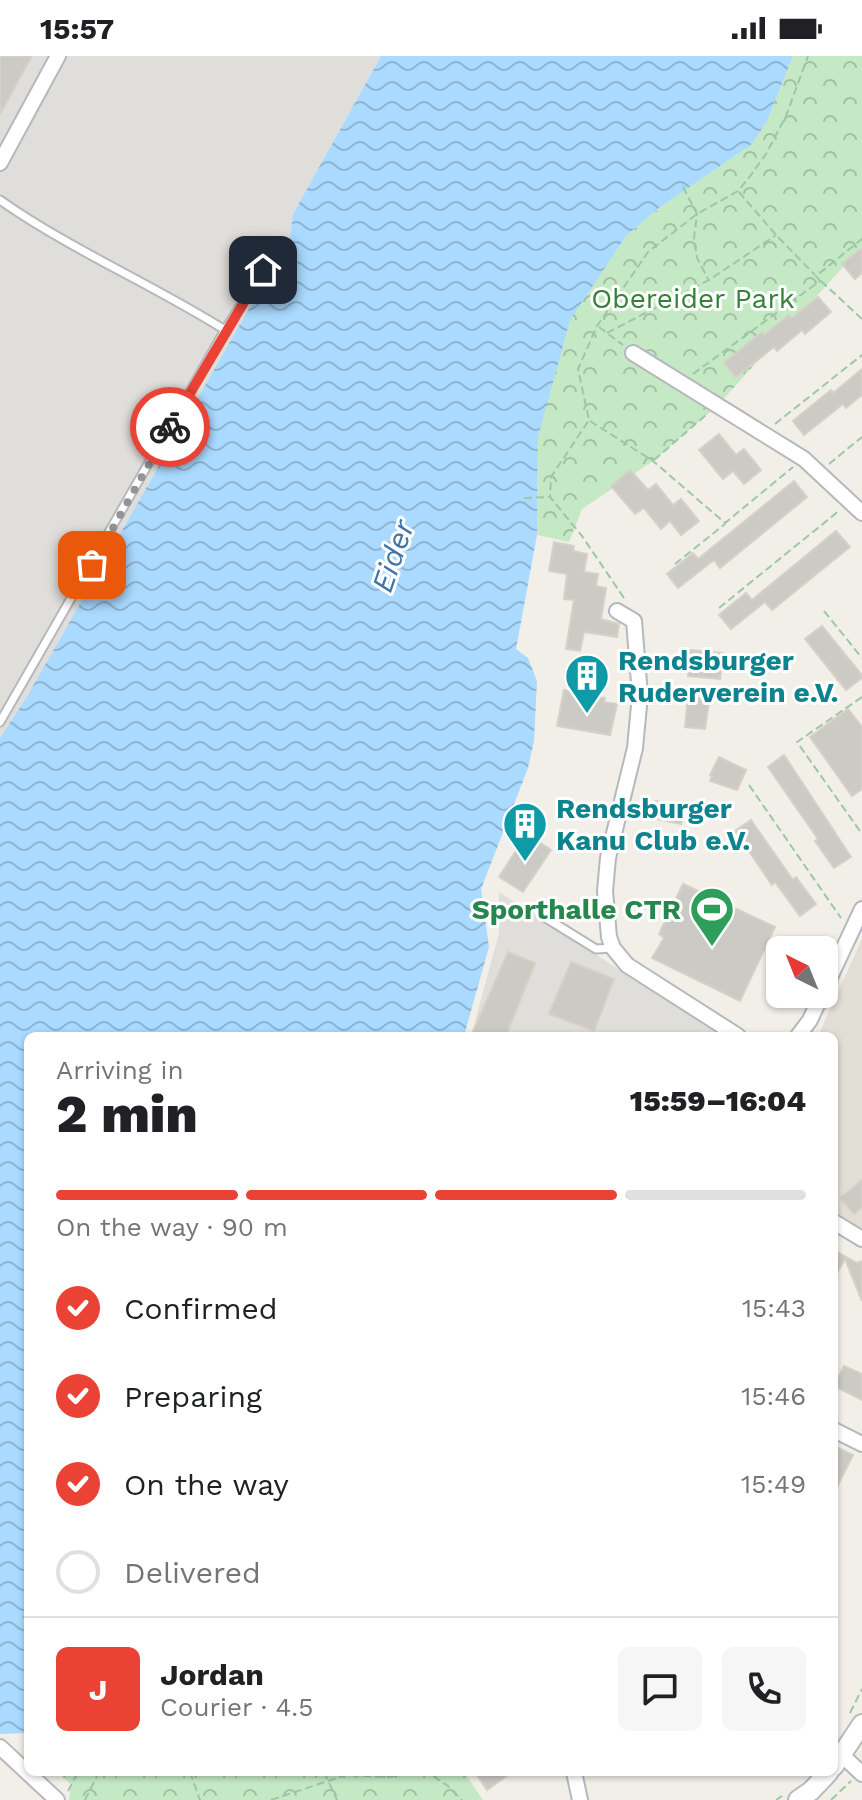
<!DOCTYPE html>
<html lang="en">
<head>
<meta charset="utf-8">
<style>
	body { margin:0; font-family:"Work Sans",sans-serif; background:#f6f6f6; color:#202124; height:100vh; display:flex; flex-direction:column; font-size:30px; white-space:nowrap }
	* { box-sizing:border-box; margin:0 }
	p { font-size:26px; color:#757577 }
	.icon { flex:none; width:44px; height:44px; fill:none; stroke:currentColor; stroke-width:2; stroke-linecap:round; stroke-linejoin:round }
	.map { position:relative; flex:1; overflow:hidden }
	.sheet { position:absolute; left:24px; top:976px; width:814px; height:744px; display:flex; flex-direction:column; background:#fff; border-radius:12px; box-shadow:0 2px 6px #0004 }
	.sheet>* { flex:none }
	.needle { width:52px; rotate:317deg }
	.tools { position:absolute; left:766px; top:880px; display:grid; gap:16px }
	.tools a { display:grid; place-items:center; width:72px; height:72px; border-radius:12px; background:#fff; box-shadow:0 2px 6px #0004; font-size:40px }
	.pin { position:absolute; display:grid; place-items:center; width:68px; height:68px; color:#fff; margin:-34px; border-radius:16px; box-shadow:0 4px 12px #0006 }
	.courier { position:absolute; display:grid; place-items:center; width:80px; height:80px; margin:-40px; border:6px solid #ea4335; border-radius:50%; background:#fff; color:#222; box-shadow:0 2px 10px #0007 }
	.summary em { font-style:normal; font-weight:800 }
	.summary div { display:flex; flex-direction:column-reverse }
	.summary { display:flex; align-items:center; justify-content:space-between; height:136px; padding:0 32px }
	h1 { font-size:52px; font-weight:800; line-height:60px }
	.bar { display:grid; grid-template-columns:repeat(4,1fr); gap:12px 8px; align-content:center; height:96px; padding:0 32px }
	.bar i { height:10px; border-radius:6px; background:#e0e0e0 }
	.bar .selected { background:#ea4335 }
	.bar p { grid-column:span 4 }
	.line { display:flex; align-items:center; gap:20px; padding:0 32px; border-top:2px solid #e0e0e0 }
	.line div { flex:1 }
	.round { display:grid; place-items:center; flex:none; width:84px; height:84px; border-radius:12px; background:#f6f6f6 }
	ol { padding:0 32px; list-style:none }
	li { display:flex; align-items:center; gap:24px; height:88px }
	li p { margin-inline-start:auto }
	li .icon { padding:8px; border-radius:50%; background:#ea4335; color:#fff; stroke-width:4 }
	li:last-child { color:#757577 }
	li i { width:44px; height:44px; border:4px solid #e0e0e0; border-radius:50% }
	.status { display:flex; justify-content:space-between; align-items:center; height:56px; padding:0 40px; background:#fff; direction:ltr }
	.status svg { height:22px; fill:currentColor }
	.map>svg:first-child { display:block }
</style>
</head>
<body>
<div class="status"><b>15:57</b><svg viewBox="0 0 49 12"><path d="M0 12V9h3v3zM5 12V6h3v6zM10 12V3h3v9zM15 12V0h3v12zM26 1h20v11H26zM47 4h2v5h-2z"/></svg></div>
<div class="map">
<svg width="862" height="1744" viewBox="0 0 862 1744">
	<defs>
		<pattern id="park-crowns" width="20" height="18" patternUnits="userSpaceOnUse" patternTransform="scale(2)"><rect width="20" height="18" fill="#c5e8c5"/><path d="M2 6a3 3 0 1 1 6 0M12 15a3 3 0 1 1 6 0" fill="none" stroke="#a3c0a4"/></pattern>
		<pattern id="water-waves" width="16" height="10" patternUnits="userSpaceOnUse" patternTransform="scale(2)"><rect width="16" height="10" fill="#aadaff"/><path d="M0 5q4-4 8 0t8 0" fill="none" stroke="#8eb4d2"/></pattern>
	</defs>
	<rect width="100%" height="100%" fill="#f1efe8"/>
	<g fill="#e0deda">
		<path d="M 0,0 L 381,0 L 293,158 L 290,181 L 26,642 L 0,682 Z"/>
		<path d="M 499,836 L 722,980 L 471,980 L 499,877 Z"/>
	</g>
	<path fill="#e1ded6" d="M 862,883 L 862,1175 L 834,1156 L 834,980 L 818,980 Z"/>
	<g fill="url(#park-crowns)">
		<path d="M 793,0 L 862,0 L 862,190 L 718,349 L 653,405 L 582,453 L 569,486 L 537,479 L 538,381 L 569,264 L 626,180 L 659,152 L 752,88 L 767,65 Z"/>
		<path d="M 61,1716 L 464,1716 L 483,1744 L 69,1744 L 71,1729 L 61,1719 Z"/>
	</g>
	<path fill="url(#water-waves)" d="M 381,0 L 793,0 L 767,65 L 752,88 L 659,152 L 626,180 L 570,264 L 538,381 L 537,479 L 516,593 L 528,602 L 537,625 L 534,685 L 528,712 L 481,833 L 489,891 L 464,980 L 28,980 L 28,1677 L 0,1678 L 0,682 L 26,642 L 290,181 L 293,158 Z"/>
	<g fill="#cccac5" stroke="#d6d1c6" stroke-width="2">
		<path d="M 0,0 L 32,0 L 0,58 Z"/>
		<path d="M 862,192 L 862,217 L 855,223 L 842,208 Z"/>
		<path d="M 818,241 L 831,256 L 805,278 L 802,274 L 777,295 L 774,291 L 736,321 L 724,307 L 762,276 L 764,279 L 789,259 L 792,262 Z"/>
		<path d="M 862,313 L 862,339 L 846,352 L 843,348 L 804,379 L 793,365 L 831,334 L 833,337 Z"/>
		<path d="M 719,378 L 736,399 L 744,393 L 761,414 L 744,428 L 733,415 L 723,423 L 699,394 Z"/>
		<path d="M 630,414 L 648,434 L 656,428 L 673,449 L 681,443 L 699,465 L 681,479 L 670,465 L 661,473 L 644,452 L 635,458 L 611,430 Z"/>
		<path d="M 794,425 L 807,441 L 720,512 L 714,504 L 678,532 L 667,518 L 693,497 L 698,503 Z"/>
		<path d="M 836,475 L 850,491 L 772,554 L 765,546 L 731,573 L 719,559 L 746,537 L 752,544 Z"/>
		<path d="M 554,486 L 574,490 L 573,495 L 587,498 L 584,516 L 598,518 L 596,530 L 606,532 L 601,563 L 619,568 L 617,581 L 584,576 L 580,595 L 566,593 L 574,544 L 564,543 L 567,518 L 549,515 Z"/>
		<path d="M 822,570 L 862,619 L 862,622 L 846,634 L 805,583 Z"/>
		<path d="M 690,594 L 723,597 L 720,623 L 688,620 Z"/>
		<path d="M 564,634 L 605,642 L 604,646 L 617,648 L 610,679 L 557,670 Z"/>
		<path d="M 688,641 L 707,643 L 709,646 L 705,673 L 685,671 Z"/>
		<path d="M 848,653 L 862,671 L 862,733 L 852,740 L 810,681 Z"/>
		<path d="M 784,699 L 851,801 L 834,812 L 815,785 L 818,783 L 768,711 Z"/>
		<path d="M 719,701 L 746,714 L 737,734 L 710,725 L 712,720 L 710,719 Z"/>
		<path d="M 656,745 L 685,751 L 681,768 L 652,762 Z"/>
		<path d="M 751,764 L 793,824 L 796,821 L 816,848 L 800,860 L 775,826 L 772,829 L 735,775 Z"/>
		<path d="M 527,778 L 551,794 L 523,836 L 499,821 Z"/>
		<path d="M 683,828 L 775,871 L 740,945 L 652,902 L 664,882 L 659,878 Z"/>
		<path d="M 508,896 L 535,907 L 506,980 L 471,980 Z"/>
		<path d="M 571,906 L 614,923 L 594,975 L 549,958 Z"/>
		<path d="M 862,1124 L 862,1151 L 854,1158 L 840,1142 Z"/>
		<path d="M 834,1194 L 857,1207 L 862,1205 L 862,1245 L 845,1203 L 834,1222 Z"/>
		<path d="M 844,1310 L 862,1318 L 862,1344 L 834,1330 Z"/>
		<path d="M 834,1390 L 853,1399 L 834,1437 Z"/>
		<path d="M 475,1716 L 512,1716 L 487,1734 Z"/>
	</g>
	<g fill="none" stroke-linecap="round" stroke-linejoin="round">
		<g stroke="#b5b8bc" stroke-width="11">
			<g id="lane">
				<path d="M 0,144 C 71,194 152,228 225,274"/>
				<path d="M 0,666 L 225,274 L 263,214"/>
				<path d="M 541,859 L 596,893 L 613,892"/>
			</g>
		</g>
		<g stroke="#b5b8bc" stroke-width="18">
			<g id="street">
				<path d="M 0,107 L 58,0"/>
				<path d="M 633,297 L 804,403 L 862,457"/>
				<path d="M 617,555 L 634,565 L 640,639 L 635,692 L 608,802 L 605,835 L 609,881 L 613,892 L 627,909 L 738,980"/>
				<path d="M 824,934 L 862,853"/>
				<path d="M 798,980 L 810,964 L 822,938"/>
				<path d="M 834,1166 L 862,1183"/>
				<path d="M 834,1374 L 862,1388"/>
				<path d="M 0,1691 L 57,1744"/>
				<path d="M 843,1700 L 862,1718"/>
				<path d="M 574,1716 L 580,1744"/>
			</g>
		</g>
		<g stroke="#b6babf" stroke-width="22">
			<g id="secondary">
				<path d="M 834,1710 L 862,1668"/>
				<path d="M 798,1744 L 811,1735 L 829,1716"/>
			</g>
		</g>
		<g stroke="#9cc7a9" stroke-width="2" stroke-dasharray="8 4" stroke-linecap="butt">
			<path d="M 683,131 L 697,158 L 694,182 L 697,202 L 708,223"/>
			<path d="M 739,136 L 776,179 L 815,219"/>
			<path d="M 821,225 L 862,263"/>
			<path d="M 599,271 L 623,289"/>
			<path d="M 607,277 L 709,224 L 776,179"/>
			<path d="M 693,318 L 820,225 L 816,220 L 862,183"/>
			<path d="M 590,365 L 653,405 L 725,467 L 793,411"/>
			<path d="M 775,368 L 862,299"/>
			<path d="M 654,404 L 706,359"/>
			<path d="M 829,408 L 862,381"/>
			<path d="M 524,442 L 549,441"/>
			<path d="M 675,508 L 725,468"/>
			<path d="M 624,542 L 582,480 L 550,441 L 551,421 L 589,364 L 578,313 L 597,270 L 648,196 L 697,158 L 738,135 L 751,119 L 766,98 L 786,60 L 808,0"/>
			<path d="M 719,552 L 840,454"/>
			<path d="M 824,555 L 862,602"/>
			<path d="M 862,641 L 797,686 L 862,778"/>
			<path d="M 749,729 L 841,862"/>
			<path d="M 23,1562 L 28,1556"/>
			<path d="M 850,1657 L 862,1633"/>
			<path d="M 190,1716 L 200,1744"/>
			<path d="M 324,1716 L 337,1744"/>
			<path d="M 68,1735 L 78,1716"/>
			<path d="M 85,1744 L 99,1716"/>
			<path d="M 271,1744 L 346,1719 L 386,1721 L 427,1716 L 448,1730 L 462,1744"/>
			<path d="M 776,1744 L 782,1740"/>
			<path d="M 831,1744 L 851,1725"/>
		</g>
		<use href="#lane" stroke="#fff" stroke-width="7"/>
		<use href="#street" stroke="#fff" stroke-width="14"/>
		<use href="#secondary" stroke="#fff" stroke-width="18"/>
	</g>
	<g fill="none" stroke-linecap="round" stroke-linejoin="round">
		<path stroke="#929495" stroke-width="8" stroke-dasharray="0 14.4" d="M 92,509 L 170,371"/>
		<path stroke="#ea4335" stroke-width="10" d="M 170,371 L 263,214"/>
	</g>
	<defs>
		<g id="building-pin" transform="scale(2.3)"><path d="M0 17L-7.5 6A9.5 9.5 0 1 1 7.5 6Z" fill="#0f9aa8" stroke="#fff"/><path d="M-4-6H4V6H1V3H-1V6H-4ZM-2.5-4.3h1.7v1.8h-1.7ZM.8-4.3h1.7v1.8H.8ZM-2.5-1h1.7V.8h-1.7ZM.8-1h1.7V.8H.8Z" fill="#fff"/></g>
		<g id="stadium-pin" transform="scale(2.3)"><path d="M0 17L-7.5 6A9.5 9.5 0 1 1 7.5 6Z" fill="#2e9e5b" stroke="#fff"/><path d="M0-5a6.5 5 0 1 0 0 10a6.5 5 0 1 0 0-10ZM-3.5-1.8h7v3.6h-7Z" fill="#fff"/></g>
	</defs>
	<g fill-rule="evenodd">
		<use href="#building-pin" x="587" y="620"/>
		<use href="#building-pin" x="525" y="768"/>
		<use href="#stadium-pin" x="712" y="853"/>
	</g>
	<g text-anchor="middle" stroke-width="6" stroke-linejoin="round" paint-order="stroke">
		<g font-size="28" fill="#348238" stroke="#fff">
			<text x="693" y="252">Obereider Park</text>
		</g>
		<g font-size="28" font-weight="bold" fill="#0d838f" stroke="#fff" text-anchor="start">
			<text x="618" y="614">Rendsburger<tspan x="618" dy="32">Ruderverein e.V.</tspan></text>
			<text x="556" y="762">Rendsburger<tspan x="556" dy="32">Kanu Club e.V.</tspan></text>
		</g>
		<g font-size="28" font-weight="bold" fill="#27864d" stroke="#fff" text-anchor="end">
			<text x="681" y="863">Sporthalle CTR</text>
		</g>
		<g font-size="30" font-style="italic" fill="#4174aa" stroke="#fff">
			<text transform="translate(393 500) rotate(-71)" y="10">Eider</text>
		</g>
	</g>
</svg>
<div class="tools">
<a><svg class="needle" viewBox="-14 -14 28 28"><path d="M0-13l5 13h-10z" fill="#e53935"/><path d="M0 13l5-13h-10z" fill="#757577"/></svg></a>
</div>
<div class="pin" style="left:92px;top:509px;background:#ea580c"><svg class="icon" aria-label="bag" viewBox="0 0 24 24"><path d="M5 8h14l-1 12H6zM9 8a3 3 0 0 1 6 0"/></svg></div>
<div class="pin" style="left:263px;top:214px;background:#1f2937"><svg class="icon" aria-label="home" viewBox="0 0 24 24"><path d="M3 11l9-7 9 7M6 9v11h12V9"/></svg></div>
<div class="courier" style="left:170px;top:371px"><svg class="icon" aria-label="bike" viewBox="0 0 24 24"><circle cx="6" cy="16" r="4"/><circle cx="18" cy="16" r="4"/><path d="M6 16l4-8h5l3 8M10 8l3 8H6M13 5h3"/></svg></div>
<section class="sheet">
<div class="summary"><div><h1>2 min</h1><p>Arriving in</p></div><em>15:59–16:04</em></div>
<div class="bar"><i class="selected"></i><i class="selected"></i><i class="selected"></i><i></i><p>On the way · 90 m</p></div>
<ol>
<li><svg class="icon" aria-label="check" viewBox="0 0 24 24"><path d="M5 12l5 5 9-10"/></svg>Confirmed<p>15:43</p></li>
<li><svg class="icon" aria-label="check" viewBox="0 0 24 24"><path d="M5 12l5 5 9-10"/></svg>Preparing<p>15:46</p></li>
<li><svg class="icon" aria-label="check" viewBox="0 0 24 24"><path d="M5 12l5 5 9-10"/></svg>On the way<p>15:49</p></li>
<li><i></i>Delivered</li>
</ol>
<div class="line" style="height:144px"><b class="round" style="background:#ea4335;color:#fff">J</b><div><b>Jordan</b><p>Courier · 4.5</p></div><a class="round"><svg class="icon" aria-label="chat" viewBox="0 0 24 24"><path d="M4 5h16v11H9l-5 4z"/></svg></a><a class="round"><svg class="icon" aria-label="phone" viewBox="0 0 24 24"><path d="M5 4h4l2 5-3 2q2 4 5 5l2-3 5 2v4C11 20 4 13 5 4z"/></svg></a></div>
</section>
</div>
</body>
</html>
